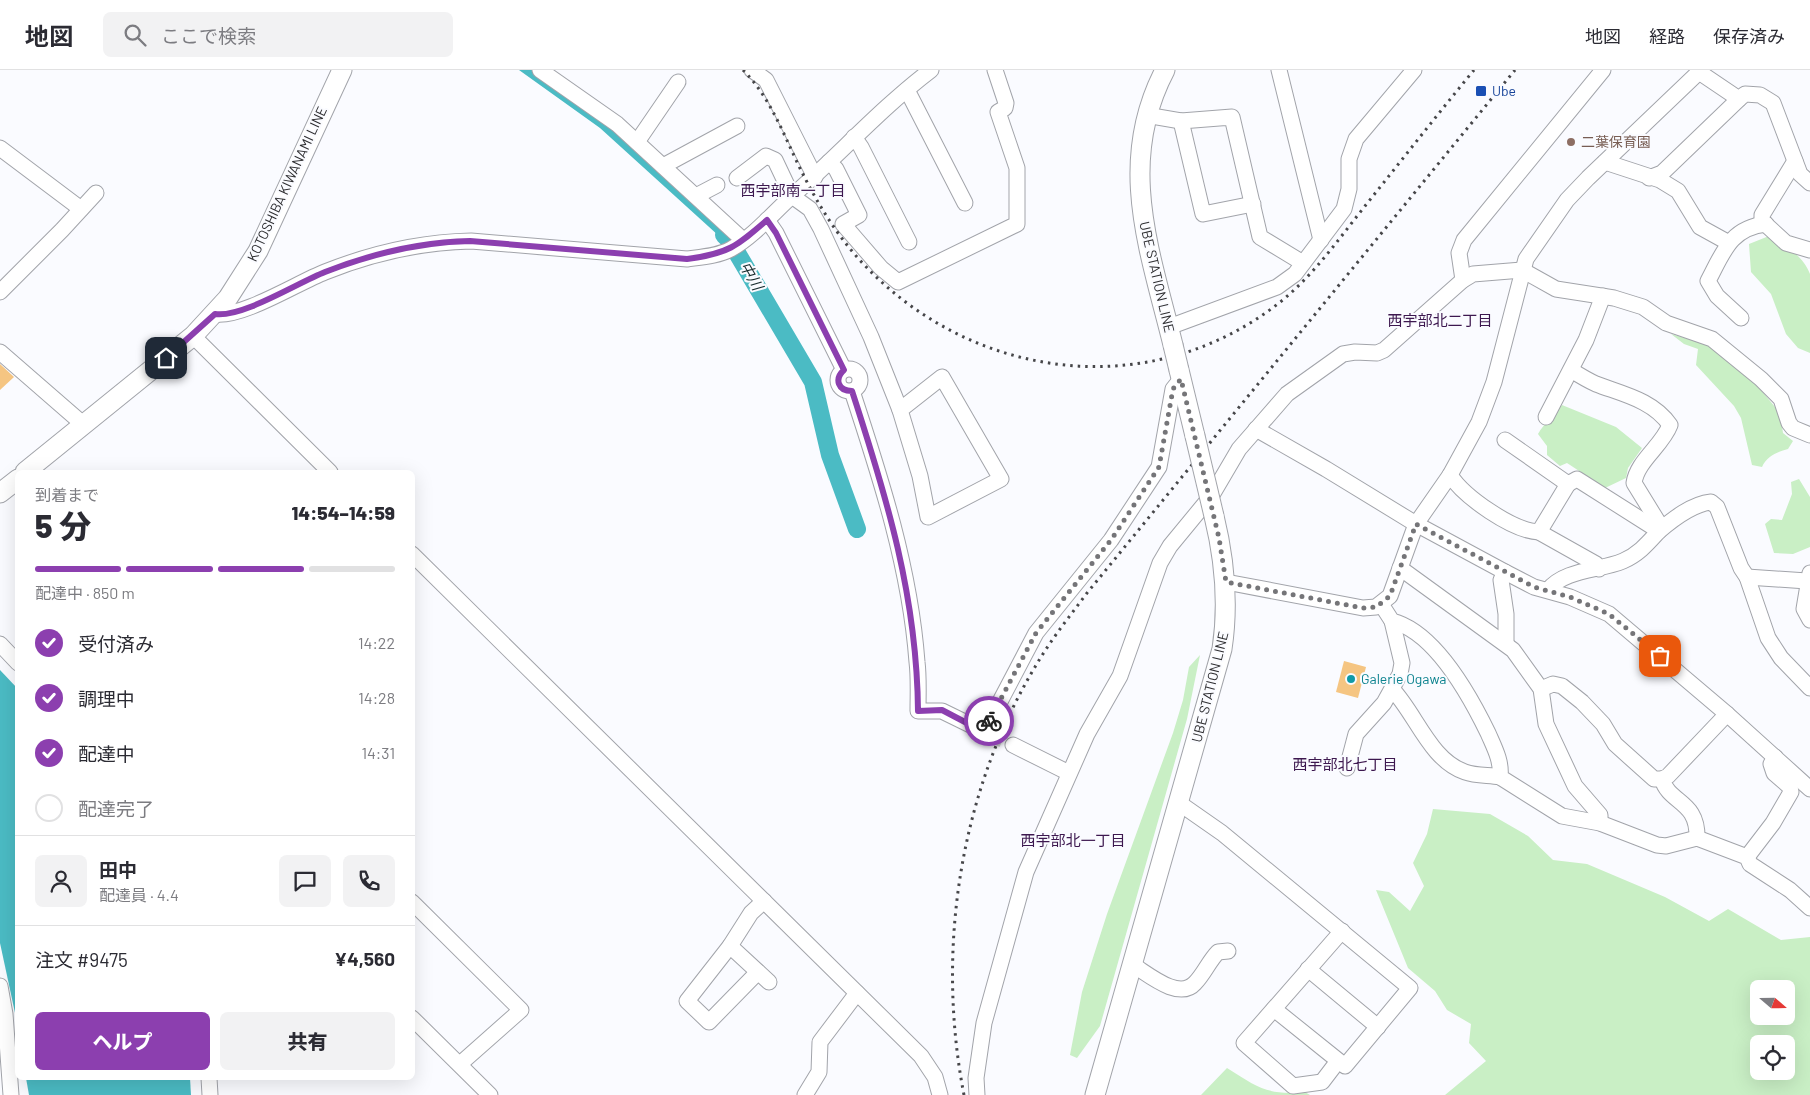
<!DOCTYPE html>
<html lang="ja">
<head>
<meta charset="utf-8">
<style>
	body { margin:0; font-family:Barlow,"Noto Sans JP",sans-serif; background:#f2f2f3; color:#2b2b33; height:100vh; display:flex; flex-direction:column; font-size:19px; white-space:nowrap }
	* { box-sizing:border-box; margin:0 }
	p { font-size:16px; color:#7c7c81 }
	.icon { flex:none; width:28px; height:28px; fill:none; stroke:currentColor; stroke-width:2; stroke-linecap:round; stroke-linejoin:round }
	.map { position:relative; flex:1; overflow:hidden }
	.details { position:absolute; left:15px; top:400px; width:400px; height:610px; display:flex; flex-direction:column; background:#fff; border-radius:8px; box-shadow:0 5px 20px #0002 }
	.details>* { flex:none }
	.needle { width:32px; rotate:110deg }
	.buttons { position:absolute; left:1750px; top:910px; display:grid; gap:10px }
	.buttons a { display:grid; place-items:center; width:45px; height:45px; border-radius:8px; background:#fff; box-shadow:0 5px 20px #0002; font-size:25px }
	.pin { position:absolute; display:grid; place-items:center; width:42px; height:42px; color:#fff; margin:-21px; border-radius:10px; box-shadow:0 2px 8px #0006 }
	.courier { position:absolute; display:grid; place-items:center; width:50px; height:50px; margin:-25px; border:4px solid #8c3faf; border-radius:50%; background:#fff; color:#222; box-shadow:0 1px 6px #0007 }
	.headline em { font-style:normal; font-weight:800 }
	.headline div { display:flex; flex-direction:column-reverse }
	.headline { display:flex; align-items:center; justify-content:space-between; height:85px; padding:0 20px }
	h1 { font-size:32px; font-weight:800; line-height:38px }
	.bar { display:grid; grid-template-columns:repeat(4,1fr); gap:8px 5px; align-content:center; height:60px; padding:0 20px }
	.bar i { height:6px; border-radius:4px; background:#e1e1e2 }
	.bar .current { background:#8c3faf }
	.bar p { grid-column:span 4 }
	.line { display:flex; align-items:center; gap:12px; padding:0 20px; border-top:1px solid #e1e1e2 }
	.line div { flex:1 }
	.round { display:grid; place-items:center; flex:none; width:52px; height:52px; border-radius:8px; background:#f2f2f3 }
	ol { padding:0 20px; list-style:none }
	li { display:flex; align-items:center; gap:15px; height:55px }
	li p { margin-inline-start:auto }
	li .icon { padding:5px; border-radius:50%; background:#8c3faf; color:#fff; stroke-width:4 }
	li:last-child { color:#7c7c81 }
	li i { width:28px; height:28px; border:2px solid #e1e1e2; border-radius:50% }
	.primary-button { display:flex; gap:10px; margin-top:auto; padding:10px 20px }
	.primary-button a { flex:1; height:58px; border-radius:8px; background:#8c3faf; color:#fff; font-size:20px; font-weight:800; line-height:58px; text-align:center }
	.primary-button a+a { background:#f2f2f3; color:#2b2b33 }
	header { display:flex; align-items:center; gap:30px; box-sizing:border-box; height:70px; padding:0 25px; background:#fff; border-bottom:1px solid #e1e1e2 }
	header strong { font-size:24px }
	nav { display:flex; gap:28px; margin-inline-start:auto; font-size:18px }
	.search { width:350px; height:45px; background:#f2f2f3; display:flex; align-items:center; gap:12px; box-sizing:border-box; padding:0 18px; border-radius:8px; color:#7c7c81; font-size:19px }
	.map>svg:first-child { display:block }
</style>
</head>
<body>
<header>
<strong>地図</strong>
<div class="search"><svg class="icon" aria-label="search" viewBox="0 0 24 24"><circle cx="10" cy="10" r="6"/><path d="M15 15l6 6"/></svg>ここで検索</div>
<nav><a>地図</a><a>経路</a><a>保存済み</a></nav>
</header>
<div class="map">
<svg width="1810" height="1025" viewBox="0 0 1810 1025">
	<rect width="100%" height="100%" fill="#fafbff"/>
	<g fill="#c9efc5" fill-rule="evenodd">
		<path d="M 1769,166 C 1785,176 1803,185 1810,204 L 1810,283 L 1798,278 L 1786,264 L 1771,224 L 1751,202 L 1749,174 Z"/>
		<path d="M 1671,264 L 1709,275 L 1756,314 L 1780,343 L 1783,363 L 1793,371 L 1788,379 C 1777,382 1767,386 1762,397 L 1752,395 L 1741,348 L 1734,336 L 1696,295 L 1698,279 L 1684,274 Z"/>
		<path d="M 1562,335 L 1616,357 L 1642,378 L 1628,398 L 1626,408 L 1605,418 L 1567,393 L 1560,396 L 1547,385 L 1547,376 L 1538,364 C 1544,353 1554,346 1562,335 Z"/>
		<path d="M 1799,409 L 1810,427 L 1810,477 L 1793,484 L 1774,483 L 1765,454 L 1771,449 L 1782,450 L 1792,424 L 1791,412 Z"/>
		<path d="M 1200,585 L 1187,649 L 1100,956 L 1077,988 L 1070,985 L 1082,922 L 1107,844 L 1173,663 L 1183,630 L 1189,597 Z"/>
		<path d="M 1433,739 L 1490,744 L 1528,766 L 1553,790 L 1587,794 L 1665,827 L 1709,851 L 1728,839 L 1781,870 L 1810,867 L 1810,1025 L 1445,1025 L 1486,991 L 1469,973 L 1471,954 L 1447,940 L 1435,921 L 1408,898 L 1376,820 L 1389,822 L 1410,841 L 1424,816 L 1413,793 L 1427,764 ZM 1759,919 L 1786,919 L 1786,946 L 1759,946 ZM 1759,974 L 1786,974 L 1786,1001 L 1759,1001 Z"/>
		<path d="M 1227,998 C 1259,1018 1266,1025 1305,1022 L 1310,1025 L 1201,1025 Z"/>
	</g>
	<g fill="#4bbbc4">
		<path d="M 519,0 L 533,0 L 612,58 L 734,171 L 730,176 L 600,58 Z"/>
		<path d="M 0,600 L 17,618 L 17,952 L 0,873 Z"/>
		<path d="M 26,1008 L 190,1008 L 191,1025 L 29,1025 Z"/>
	</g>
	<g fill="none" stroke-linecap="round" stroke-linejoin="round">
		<path stroke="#4bbbc4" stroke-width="18" d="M 724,165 L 730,171 L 813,312 L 830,385 L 857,459"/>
	</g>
	<g fill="#f5c582">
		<path d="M 0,294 L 14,307 L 0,320 Z"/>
		<path d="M 1344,591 L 1366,597 L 1358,628 L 1336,622 Z"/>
	</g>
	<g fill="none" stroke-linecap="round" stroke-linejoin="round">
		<path stroke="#d1d2d6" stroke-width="15" stroke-dasharray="15 8" stroke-linecap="butt" d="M 989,664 L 1013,675"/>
		<g stroke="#a2a4aa" stroke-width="17">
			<g id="minor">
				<path d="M 540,0 L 617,54 L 743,170"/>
				<path d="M 752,0 L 766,10 L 815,107"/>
				<path d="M 1279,0 L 1321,170"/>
				<path d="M 1699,2 L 1739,29 L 1745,24 L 1760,25 L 1773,33 L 1800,104 L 1810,113"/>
				<path d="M 907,20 L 965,133"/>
				<path d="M 1146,45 L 1181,51 L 1232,47 L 1260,167 L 1303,193"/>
				<path d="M 1181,51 L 1203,144 L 1253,134"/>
				<path d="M 854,67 L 861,77 L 909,172"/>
				<path d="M 637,72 L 678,12"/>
				<path d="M 0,78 L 81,139"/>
				<path d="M 1795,91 L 1762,145 L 1762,151 L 1786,173 L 1810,180"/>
				<path d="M 829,92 L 836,99 L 859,145 L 843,154 L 881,198 L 898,212 L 1017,154 L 1017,98 L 998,42 L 1005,38 L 1006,33 L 995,0"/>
				<path d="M 1605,92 L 1660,110 L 1678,121 L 1700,157 L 1729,173"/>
				<path d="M 663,96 L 737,56"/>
				<path d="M 737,108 L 766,86 L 775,90 L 792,126 L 810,139 L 821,159 L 871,267 L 900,340"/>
				<path d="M 1649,108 L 1662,103 L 1739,29"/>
				<path d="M 696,126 L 717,115"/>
				<path d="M 767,150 L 776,163 L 844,300"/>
				<path d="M 1463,210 L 1459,183 L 1464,170 L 1603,0"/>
				<path d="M 0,222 L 62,160 L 96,123"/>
				<path d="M 215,244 C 242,248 297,213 325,202 C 370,184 421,172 471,171 L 687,189 C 702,187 718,186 731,179 C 754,166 773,143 792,126 C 839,85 881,38 931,0"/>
				<path d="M 1741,248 L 1717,226 L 1708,211 C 1723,183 1730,158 1766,154"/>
				<path d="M 1169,257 L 1277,217 L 1295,204 L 1344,139 L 1349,119 L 1349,89 L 1356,69 L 1414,0"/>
				<path d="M 193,266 L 330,402"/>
				<path d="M 0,282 L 84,355"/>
				<circle cx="849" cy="310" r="11"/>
				<path d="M 942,307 L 1001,409 L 928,447 L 920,406 L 900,340 Z"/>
				<path d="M 852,321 C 881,409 910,498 917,592 C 919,608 918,625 918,641 L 942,641 L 989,664"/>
				<path d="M 1546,347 L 1586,270 L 1603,226"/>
				<path d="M 1256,359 L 1326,399 L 1416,454 L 1505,502 L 1534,517 L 1570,527 L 1609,544 L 1727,644 L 1810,719"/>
				<path d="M 1505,370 L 1568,414 L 1577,409 L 1659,461 C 1673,449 1692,434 1711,432 L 1717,437 L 1741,498 L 1747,507 L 1768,568 L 1781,588 L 1810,618"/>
				<path d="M 1450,405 C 1464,427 1513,461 1539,462 L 1596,494 L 1599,499"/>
				<path d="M 1539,462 L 1568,414"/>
				<path d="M 412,484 L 921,986 L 935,1007 L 940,1025"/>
				<path d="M 1400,498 L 1513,580 L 1541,619 L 1546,654 L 1575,716 L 1600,745 L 1600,753"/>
				<path d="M 1505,502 L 1501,510 L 1506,544 L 1506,573"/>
				<path d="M 1810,503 L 1804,539 L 1810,550"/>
				<path d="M 1747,507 L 1807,511"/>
				<path d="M 1226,512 L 1363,538 L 1376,537 L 1390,526 L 1416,454 L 1450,405 L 1479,352 L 1494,312 L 1526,189 L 1567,130 L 1588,108 L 1701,0"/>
				<path d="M 1548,520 C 1565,499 1599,501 1623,491 C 1639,484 1648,473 1659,461 L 1658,452 L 1634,413 C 1637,391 1662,376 1670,355 C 1653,330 1622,324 1596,314 C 1587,310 1579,305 1571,300"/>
				<path d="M 1381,534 L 1392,551 C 1435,562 1470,626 1488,663 C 1494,677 1502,691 1500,707 L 1562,746 L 1600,753 L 1657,775 L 1666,776 L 1697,768 L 1747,787 L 1750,794 L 1790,820 L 1810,838"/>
				<path d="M 0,574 L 18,593"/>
				<path d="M 1392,619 C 1416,644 1430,690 1465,702 C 1476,706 1489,705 1500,707"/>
				<path d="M 1541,619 L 1553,614 L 1562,616 L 1582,632 L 1603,654 L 1615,674 L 1654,709 L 1662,709 L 1668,706 L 1727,644"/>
				<path d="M 984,662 L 1036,563 L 1111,470 L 1159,397 L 1173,319 L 1181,309"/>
				<path d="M 1013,675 L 1069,703"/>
				<path d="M 1347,698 L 1356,664 L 1384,633 L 1400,604 L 1402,593 L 1392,551"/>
				<path d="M 1662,709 C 1669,734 1698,730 1697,768"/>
				<path d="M 1179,733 L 1222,763 L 1410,918 L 1345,996 L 1274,939"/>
				<path d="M 1747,787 L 1773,753 L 1791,722 L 1790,717 L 1774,703 L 1771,694 L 1775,687"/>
				<path d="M 412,832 L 521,940 L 460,994"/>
				<path d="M 730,876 L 769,912"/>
				<path d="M 1133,895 C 1148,904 1179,931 1195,913 C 1204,904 1209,891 1218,882 L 1228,881"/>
				<path d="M 1308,899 L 1378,957"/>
				<path d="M 758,902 L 709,952 L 687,931 L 730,876 L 751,843 L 764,831"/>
				<path d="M 0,916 L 5,944 L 11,1025"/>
				<path d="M 412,948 L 490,1025"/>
				<path d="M 1338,991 L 1322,1012 L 1293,1016 L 1244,973 L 1342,861"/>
				<path d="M 209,1008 L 210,1025"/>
				<path d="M 805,1025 L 819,1002 L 820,972 L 857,923"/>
				<path d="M 977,1025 L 976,1008 L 984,953 L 1026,802 L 1087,664 L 1120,606 L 1160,493 L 1170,476 L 1212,425 L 1239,379 L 1287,324 L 1343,284 L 1355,282 L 1377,283 L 1384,280 L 1463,210 L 1473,204 L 1522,200 L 1556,219 L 1614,228 L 1643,237 L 1666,253 L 1712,269 L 1761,309 L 1781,329 L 1789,353 L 1793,358 L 1810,365"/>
			</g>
		</g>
		<g stroke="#a2a4aa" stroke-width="21">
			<g id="major">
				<path d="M 1165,0 C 1116,93 1150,181 1173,275"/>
				<path d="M 1179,300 L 1195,366"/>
				<path d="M 25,402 L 193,266 L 228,228 L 258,181 L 342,0"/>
				<path d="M 0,423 L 18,409"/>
				<path d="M 1095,1025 L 1222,579 C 1229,533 1225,491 1214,446"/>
			</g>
		</g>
		<use href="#minor" stroke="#fff" stroke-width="15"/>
		<use href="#major" stroke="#fff" stroke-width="19"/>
		<g stroke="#464649" stroke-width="3" stroke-dasharray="2.5 5" stroke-linecap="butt">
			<path d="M 743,0 C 774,31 787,75 807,112 C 821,139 837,164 857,187 C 965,309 1147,336 1279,233 C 1313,206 1338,170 1365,136 C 1401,91 1437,45 1474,0"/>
			<path d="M 964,1025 C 936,881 959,724 1035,597 C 1050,571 1069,547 1087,523 L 1515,0"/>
		</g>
		<g stroke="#a2a4aa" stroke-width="21" stroke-linecap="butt">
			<g id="major-bridge">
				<path d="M 1173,275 L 1179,300"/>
				<path d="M 1195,366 L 1214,446"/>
			</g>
		</g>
		<use href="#major-bridge" stroke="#fff" stroke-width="19"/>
	</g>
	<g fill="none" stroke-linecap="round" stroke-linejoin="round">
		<path stroke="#757578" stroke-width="5" stroke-dasharray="0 9" d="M 989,651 L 1036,563 L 1111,470 L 1159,397 L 1173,319 L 1181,309 L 1219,468 L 1226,512 L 1363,538 L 1376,537 L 1390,526 L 1416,454 L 1534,517 L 1570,527 L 1609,544 L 1660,586"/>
		<path stroke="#8c3faf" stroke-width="6" d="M 166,288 L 215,244 C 242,248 297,213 325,202 C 371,184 421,172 470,171 L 687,189 C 728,184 737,176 767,150 L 776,163 L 844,300 C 834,309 838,321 852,321 C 887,428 917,527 918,641 L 942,640 L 984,662 L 989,651"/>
	</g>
	<rect fill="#1a4fb4" stroke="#fafbff" stroke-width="2" x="1475" y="15" width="12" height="12" rx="2.5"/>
	<circle fill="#8d6e63" stroke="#fafbff" stroke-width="2" cx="1571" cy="72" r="5"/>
	<circle fill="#0f9aa8" stroke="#fafbff" stroke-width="2" cx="1351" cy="609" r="5"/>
	<g text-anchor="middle" stroke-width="4" stroke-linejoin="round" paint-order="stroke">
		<g font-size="14" fill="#164399" stroke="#fafbff" text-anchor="start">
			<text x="1492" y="26">Ube</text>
		</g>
		<g font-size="14" fill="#785e54" stroke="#fafbff" text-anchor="start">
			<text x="1581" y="77">二葉保育園</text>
		</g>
		<g font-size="14" fill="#2d2d30" stroke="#fafbff">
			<text transform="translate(287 114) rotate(-65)" y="5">KOTOSHIBA KIWANAMI LINE</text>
			<text transform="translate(1157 207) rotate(77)" y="5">UBE STATION LINE</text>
			<text transform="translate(1210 617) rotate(-76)" y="5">UBE STATION LINE</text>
		</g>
		<g font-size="14" fill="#0d838f" stroke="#fafbff" text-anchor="start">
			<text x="1361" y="614">Galerie Ogawa</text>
		</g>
		<g font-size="15" fill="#3d184f" stroke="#fafbff">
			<text x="793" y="126">西宇部南一丁目</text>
			<text x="1440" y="256">西宇部北二丁目</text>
			<text x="1345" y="700">西宇部北七丁目</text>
			<text x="1073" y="776">西宇部北一丁目</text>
		</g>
		<g font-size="15" font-style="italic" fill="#192d2f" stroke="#fafbff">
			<text transform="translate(751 206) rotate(60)" y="5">中川</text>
		</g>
	</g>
</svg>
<div class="buttons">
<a><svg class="needle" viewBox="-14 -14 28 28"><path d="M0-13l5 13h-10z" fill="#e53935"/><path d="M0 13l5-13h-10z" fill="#7c7c81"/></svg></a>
<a><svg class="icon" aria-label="locate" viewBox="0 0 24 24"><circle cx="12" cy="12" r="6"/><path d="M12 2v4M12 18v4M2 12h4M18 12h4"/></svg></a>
</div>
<div class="pin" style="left:1660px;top:586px;background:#ea580c"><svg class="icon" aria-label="bag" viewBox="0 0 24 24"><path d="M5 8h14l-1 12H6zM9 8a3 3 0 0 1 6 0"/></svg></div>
<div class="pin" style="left:166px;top:288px;background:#1f2937"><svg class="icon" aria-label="home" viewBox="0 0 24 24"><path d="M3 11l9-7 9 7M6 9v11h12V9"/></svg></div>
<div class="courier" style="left:989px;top:651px"><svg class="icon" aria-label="bike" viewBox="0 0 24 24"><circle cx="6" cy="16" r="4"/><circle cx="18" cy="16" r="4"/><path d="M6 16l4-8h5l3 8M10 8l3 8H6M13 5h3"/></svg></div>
<section class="details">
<div class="headline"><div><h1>5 分</h1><p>到着まで</p></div><em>14:54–14:59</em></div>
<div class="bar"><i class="current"></i><i class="current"></i><i class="current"></i><i></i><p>配達中 · 850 m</p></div>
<ol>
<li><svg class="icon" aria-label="check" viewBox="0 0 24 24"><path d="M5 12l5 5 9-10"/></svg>受付済み<p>14:22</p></li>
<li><svg class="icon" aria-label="check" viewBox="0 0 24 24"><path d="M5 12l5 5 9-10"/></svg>調理中<p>14:28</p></li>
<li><svg class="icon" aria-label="check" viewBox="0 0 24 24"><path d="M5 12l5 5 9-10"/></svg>配達中<p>14:31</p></li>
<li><i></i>配達完了</li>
</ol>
<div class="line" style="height:90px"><a class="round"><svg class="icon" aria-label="person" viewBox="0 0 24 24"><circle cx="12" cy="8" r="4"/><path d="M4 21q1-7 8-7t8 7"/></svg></a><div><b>田中</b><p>配達員 · 4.4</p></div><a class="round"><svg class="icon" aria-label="chat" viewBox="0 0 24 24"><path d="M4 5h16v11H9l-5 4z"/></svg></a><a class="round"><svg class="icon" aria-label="phone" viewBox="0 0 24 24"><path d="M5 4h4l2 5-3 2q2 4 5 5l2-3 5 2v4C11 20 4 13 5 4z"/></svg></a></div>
<div class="line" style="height:65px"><div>注文 #9475</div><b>¥4,560</b></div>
<div class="primary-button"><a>ヘルプ</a><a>共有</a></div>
</section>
</div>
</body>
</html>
